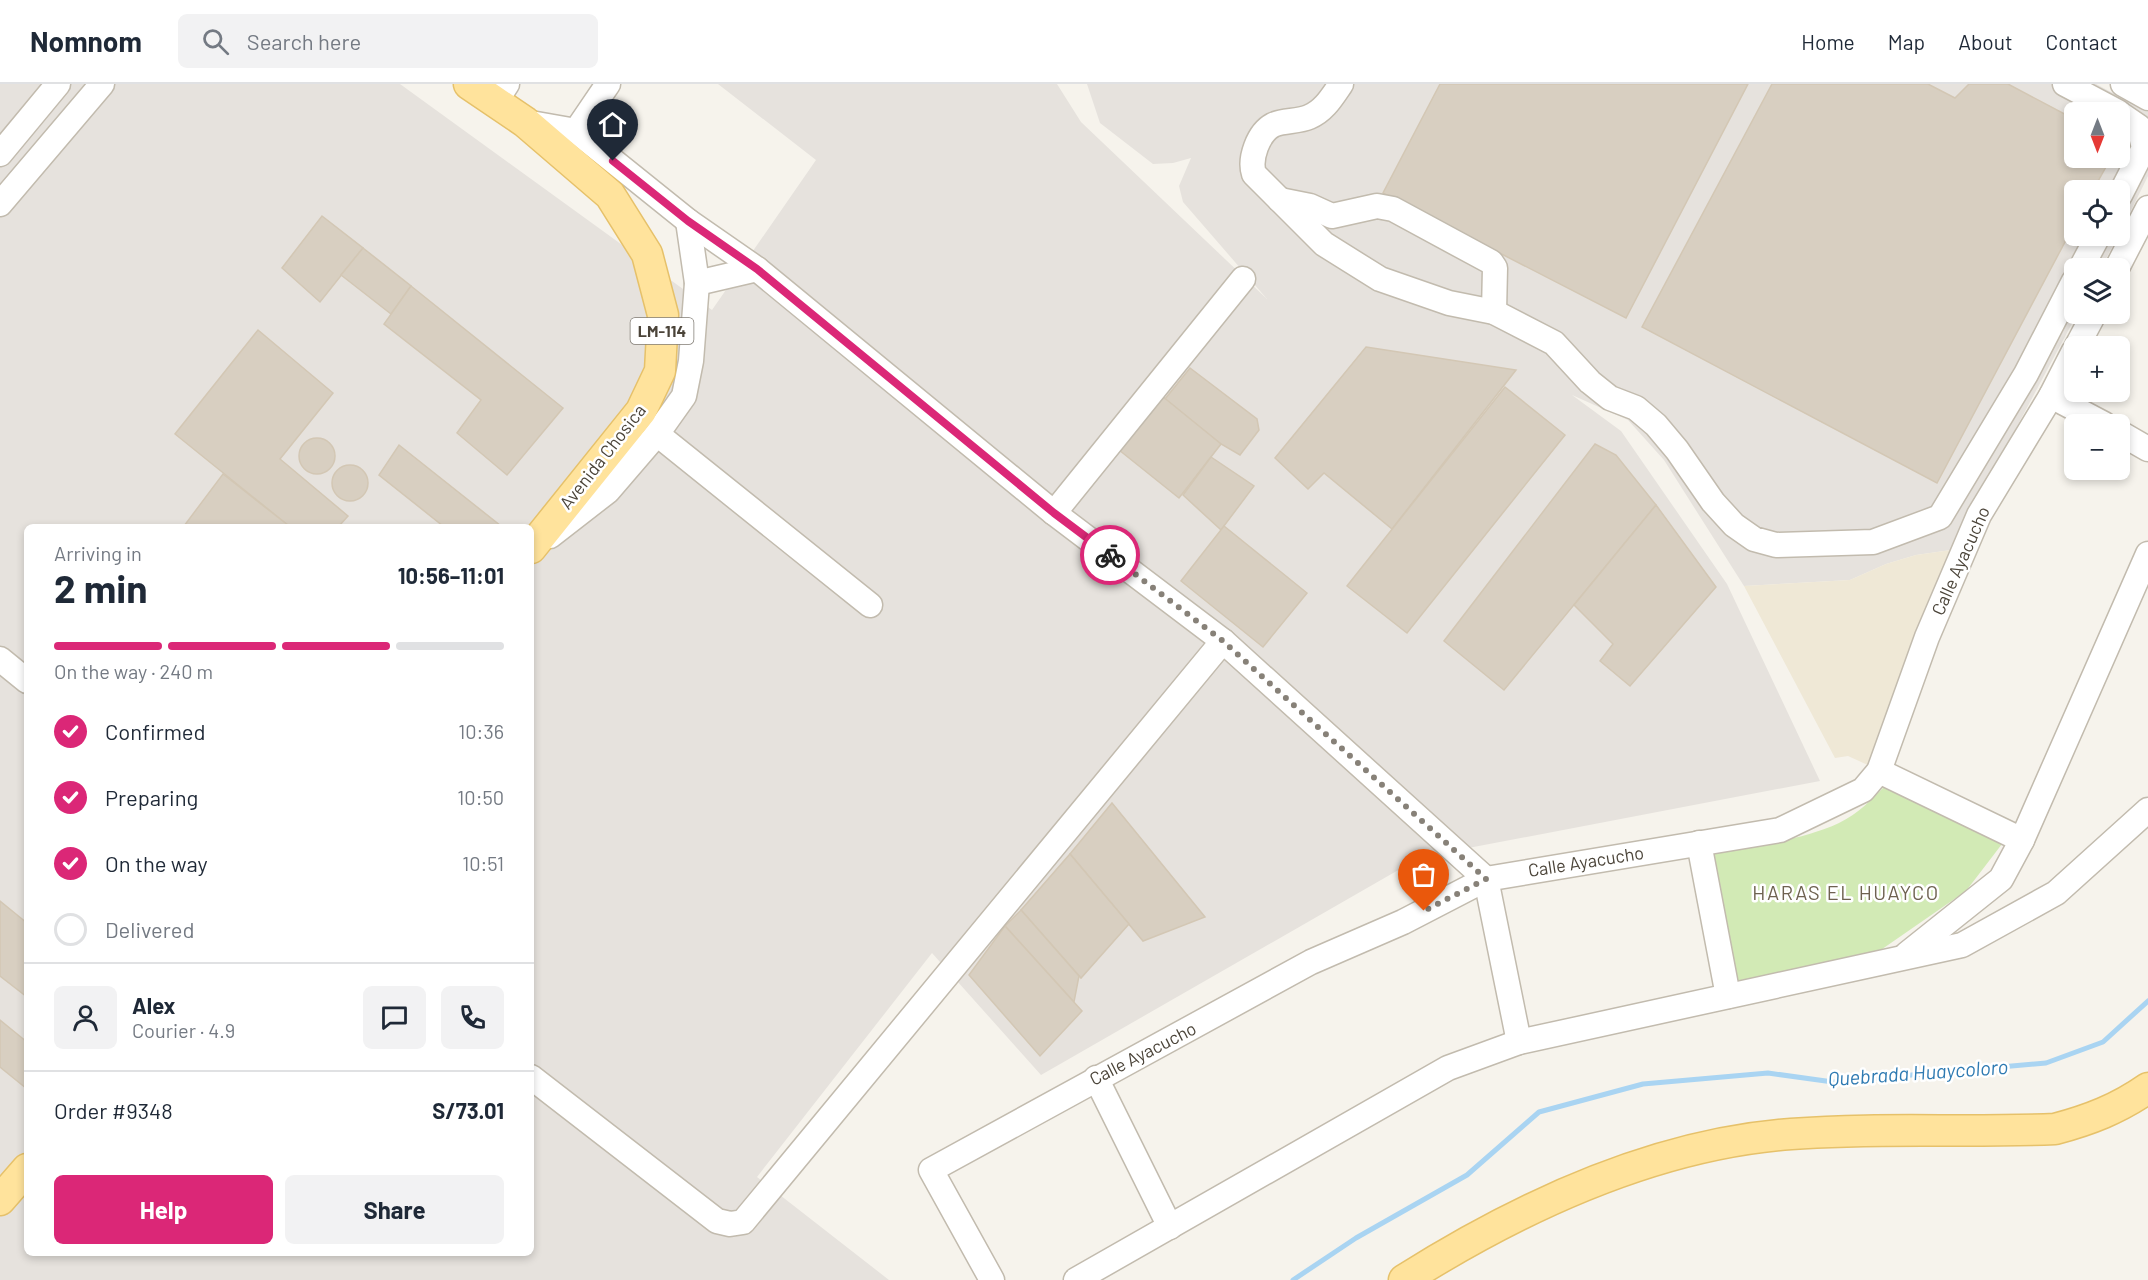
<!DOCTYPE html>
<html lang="en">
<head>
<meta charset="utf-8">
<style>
	body { margin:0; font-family:Barlow,sans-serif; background:#f2f2f3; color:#1f2937; height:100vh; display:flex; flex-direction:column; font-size:22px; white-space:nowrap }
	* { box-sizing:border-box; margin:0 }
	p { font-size:20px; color:#747a83 }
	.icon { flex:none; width:33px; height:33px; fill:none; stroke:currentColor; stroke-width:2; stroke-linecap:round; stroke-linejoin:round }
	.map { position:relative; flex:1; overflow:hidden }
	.panel { position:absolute; left:24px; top:440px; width:510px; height:732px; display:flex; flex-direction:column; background:#fff; border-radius:9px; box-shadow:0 3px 9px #0003 }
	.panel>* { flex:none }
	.needle { width:39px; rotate:180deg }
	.buttons { position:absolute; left:2064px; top:18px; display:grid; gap:12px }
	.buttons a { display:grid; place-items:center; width:66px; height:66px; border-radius:9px; background:#fff; box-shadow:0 3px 9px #0003; font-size:30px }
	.pin { position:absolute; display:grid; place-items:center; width:51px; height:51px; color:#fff; margin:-62px -26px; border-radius:50% 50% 50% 0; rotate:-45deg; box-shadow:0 0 6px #0007 }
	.pin .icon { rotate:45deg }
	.courier { position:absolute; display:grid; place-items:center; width:60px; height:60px; margin:-30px; border:4px solid #db2777; border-radius:50%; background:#fff; color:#222; box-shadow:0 2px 8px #0007 }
	.head em { font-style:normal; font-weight:700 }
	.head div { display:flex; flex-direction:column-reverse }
	.head { display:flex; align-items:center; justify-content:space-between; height:102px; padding:0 30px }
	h1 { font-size:39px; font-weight:700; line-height:45px }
	.bar { display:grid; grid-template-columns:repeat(4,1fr); gap:9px 6px; align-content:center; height:72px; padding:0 30px }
	.bar i { height:8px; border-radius:4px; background:#e0e1e3 }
	.bar .on { background:#db2777 }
	.bar p { grid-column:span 4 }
	.line { display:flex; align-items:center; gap:15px; padding:0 30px; border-top:2px solid #e0e1e3 }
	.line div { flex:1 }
	.round { display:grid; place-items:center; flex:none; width:63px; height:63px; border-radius:9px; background:#f2f2f3 }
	ol { padding:0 30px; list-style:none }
	li { display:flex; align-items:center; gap:18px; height:66px }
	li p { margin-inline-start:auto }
	li .icon { padding:6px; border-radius:50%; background:#db2777; color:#fff; stroke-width:4 }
	li:last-child { color:#747a83 }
	li i { width:33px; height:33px; border:3px solid #e0e1e3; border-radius:50% }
	.primary-button { display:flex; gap:12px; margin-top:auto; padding:12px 30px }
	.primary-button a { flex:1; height:69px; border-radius:9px; background:#db2777; color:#fff; font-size:24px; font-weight:700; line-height:69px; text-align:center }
	.primary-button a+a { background:#f2f2f3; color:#1f2937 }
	header { display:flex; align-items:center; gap:36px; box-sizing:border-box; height:84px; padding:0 30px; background:#fff; border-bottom:2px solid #e0e1e3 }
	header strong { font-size:28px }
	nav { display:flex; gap:33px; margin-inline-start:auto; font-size:21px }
	.search { width:420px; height:54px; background:#f2f2f3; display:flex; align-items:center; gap:15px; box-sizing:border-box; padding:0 21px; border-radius:9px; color:#747a83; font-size:22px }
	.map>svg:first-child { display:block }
</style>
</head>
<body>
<header>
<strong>Nomnom</strong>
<div class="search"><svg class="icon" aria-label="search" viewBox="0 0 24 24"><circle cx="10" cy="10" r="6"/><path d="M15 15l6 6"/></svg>Search here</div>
<nav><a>Home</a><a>Map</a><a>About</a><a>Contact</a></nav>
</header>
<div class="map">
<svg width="2148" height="1196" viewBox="0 0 2148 1196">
	<rect width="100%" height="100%" fill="#f6f3ec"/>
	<path fill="#e6e2dd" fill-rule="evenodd" d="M 0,0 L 400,0 L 712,226 L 816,76 L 718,0 L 1057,0 L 1081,38 L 1267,215 L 1183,118 L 1179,102 L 1191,74 L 1173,79 L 1153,80 L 1100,39 L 1087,0 L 2096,0 L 2148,28 L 2148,92 L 2120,149 L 2120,106 L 2074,106 L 2074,152 L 2118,152 L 2101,184 L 2074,184 L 2074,230 L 2077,230 L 1951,466 L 1916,471 L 1886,480 L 1850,496 L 1744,502 L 1664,376 L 1628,336 L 1572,311 L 1621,347 L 1727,500 L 1820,697 L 1421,773 L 1041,991 L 932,869 L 757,1093 L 889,1196 L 0,1196 ZM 2074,28 L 2120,28 L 2120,74 L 2074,74 ZM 27,442 L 531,442 L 531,1168 L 27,1168 Z"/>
	<path fill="#efe8d6" d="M 1951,466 L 1870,682 L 1848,672 L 1835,674 L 1744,502 L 1850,496 L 1886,480 L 1916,471 Z"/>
	<path fill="#d2eab5" d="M 1886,701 L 2002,760 L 1966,807 L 1875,870 L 1731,898 L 1704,770 C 1748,762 1798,758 1839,739 C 1858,730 1872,715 1886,701 Z"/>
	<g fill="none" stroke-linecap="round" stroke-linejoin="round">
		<path stroke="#a9d4f2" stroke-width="5" d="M 1293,1196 L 1356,1154 L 1467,1091 L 1539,1028 L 1643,1000 L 1768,989 L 1833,998 L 2046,979 L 2103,958 L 2148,917"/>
	</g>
	<g fill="#d8cfc1" stroke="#d3c7b4" stroke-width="1.5">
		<path d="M 1440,0 L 1748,0 L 1626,234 L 1383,109 Z"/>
		<path d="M 1772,0 L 1928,0 L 1955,14 L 1969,0 L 2008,0 L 2074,35 L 2074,74 L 2111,74 L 2093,106 L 2074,106 L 2074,141 L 1937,399 L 1642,243 Z"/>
		<path d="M 322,132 L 363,164 L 320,218 L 282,184 Z"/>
		<path d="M 363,164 L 411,202 L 391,230 L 341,191 Z"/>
		<path d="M 411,202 L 563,324 L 507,391 L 457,349 L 481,316 L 384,240 Z"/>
		<path d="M 258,246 L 333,309 L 280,375 L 348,432 L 339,442 L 289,442 L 175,350 Z"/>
		<path d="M 1366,263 L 1516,286 L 1392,445 L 1324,389 L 1308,405 L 1275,374 Z"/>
		<path d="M 1190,284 L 1257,335 L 1259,346 L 1240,371 L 1221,360 L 1165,315 Z"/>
		<path d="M 1505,303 L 1565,351 L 1407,549 L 1347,502 Z"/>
		<path d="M 1162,312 L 1221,360 L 1179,414 L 1119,366 Z"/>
		<circle cx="317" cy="372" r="18"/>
		<path d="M 1595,360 L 1616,371 L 1656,421 L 1504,606 L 1444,557 Z"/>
		<path d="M 399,361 L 501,442 L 443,442 L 379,391 Z"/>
		<path d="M 1211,373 L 1254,402 L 1221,446 L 1183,411 Z"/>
		<circle cx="350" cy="399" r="18"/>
		<path d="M 223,390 L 289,442 L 184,442 Z"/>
		<path d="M 1656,421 L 1716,503 L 1630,602 L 1600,577 L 1613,560 L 1574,521 Z"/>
		<path d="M 1224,442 L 1307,509 L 1263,563 L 1181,497 Z"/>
		<path d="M 1112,719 L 1205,833 L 1143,857 L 1070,770 Z"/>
		<path d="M 1070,770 L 1129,840 L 1081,894 L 1021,826 Z"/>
		<path d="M 0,817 L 27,839 L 27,913 L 0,892 Z"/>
		<path d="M 1021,826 L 1079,892 L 1074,918 L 1005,842 Z"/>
		<path d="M 1005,842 L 1082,927 L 1040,972 L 969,891 Z"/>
		<path d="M 0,936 L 27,958 L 27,1005 L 0,983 Z"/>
	</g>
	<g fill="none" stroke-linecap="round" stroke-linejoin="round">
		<g stroke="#c2bbae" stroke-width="27">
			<g id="minor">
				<path d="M 1341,0 C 1332,13 1324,27 1309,33 C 1298,38 1283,36 1273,41 C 1258,49 1249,75 1254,90 L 1324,160 L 1380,195 L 1449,219 L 1494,228 L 1554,259 L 1590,298 L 1610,314 L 1636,324 L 1656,341 L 1677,366 L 1713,418 L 1734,441 L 1754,455 L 1776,461 L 1873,458 L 1940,433 L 2026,290 L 2074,197"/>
				<path d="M 2065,0 L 2118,28"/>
				<path d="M 2123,0 L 2148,14"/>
				<path d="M 496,17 L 507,0"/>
				<path d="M 2120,30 L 2139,43 L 2144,64 L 2120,111"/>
				<path d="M 525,38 L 576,47 L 688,137 L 757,185 L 1054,429 L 1223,557 L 1486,795 L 1519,958"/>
				<path d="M 576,47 L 608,0"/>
				<path d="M 0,70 L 58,0"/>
				<path d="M 1280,116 L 1310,122 L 1332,132 L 1377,122 L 1393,125 L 1491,178 L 1495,184 L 1494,228"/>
				<path d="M 0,120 L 102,0"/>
				<path d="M 2081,184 L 2098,152"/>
				<path d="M 2117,184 L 2148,124"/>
				<path d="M 697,199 L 757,185"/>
				<path d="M 2077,262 L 2094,230"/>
				<path d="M 2051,312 L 2104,340"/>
				<path d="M 2120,349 L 2148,365"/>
				<path d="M 657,350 L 870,521"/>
				<path d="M 1054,429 L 1243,195"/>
				<path d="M 550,452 L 608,407 L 657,350 L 684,312 L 691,277 L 697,199 L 688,137"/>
				<path d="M 0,575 L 27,597"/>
				<path d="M 1879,687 L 2022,756"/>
				<path d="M 1699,759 L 1728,912"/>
				<path d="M 1907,870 L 2001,795 L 2022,756 L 2148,470"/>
				<path d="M 531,993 L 717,1137 L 730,1140 L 743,1138 L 1223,557"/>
				<path d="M 1096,994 L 1170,1143"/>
				<path d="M 992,1196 L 931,1086 L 1311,878 L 1403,838 L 1486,795 L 1780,746 L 1863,706 L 1879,687 L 1927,553 L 1979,431 L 2051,312 L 2074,267"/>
				<path d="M 1076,1196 L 1448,984 L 1519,958 L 1962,861 L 2056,809 L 2148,726"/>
			</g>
		</g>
		<g stroke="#e6c16a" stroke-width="33">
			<g id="major">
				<path d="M 469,0 L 525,38 L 610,111 L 647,170 L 663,231 L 660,287 L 641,327 L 531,464"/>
				<path d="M 0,1116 L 27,1085"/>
				<path d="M 1404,1196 C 1518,1124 1655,1060 1791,1050 C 1879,1043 1967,1049 2055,1045 C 2089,1036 2118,1025 2148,1004"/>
			</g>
		</g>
		<use href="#minor" stroke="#fff" stroke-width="24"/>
		<use href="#major" stroke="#ffe39c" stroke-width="30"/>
	</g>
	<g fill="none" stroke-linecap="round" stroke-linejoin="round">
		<path stroke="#878178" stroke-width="6" stroke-dasharray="0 10.8" d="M 1110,471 L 1223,557 L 1486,795 L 1424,827"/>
		<path stroke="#db2777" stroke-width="8" d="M 613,77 L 688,137 L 757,185 L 1054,429 L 1110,471"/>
	</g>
	<g text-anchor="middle" stroke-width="5" stroke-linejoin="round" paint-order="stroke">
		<rect fill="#fff" stroke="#817c74" stroke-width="1.5" x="630.5" y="234" width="63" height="26" rx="4.5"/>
		<g font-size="16" font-weight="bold" fill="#4b4439">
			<text x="662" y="253">LM-114</text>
		</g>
		<g font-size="18" fill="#4b4439" stroke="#fff">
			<text transform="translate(603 373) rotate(-52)" y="6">Avenida Chosica</text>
			<text transform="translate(1961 477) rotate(-66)" y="6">Calle Ayacucho</text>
			<text transform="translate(1586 778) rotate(-9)" y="6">Calle Ayacucho</text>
			<text transform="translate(1143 970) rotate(-27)" y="6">Calle Ayacucho</text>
		</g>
		<g font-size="20" letter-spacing="1.5" fill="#6e6250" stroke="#fff">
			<text x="1846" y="816">HARAS EL HUAYCO</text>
		</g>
		<g font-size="20" font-style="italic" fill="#2e7ab2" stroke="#fff">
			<text transform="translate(1918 989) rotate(-4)" y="7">Quebrada Huaycoloro</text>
		</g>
	</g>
</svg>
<div class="buttons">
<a><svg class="needle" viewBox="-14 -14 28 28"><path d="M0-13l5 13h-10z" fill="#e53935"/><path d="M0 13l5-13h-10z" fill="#747a83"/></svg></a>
<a><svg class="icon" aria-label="locate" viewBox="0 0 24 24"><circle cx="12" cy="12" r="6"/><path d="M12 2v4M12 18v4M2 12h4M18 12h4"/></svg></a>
<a><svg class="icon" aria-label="layers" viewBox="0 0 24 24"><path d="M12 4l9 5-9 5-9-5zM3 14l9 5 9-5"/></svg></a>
<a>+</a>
<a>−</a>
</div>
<div class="pin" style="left:1424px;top:827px;background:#ea580c"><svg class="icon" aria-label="bag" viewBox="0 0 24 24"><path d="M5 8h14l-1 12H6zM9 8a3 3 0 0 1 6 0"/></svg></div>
<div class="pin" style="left:613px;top:77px;background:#1f2937"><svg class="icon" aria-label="home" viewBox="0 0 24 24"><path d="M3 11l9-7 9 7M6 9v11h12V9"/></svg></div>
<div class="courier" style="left:1110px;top:471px"><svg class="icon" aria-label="bike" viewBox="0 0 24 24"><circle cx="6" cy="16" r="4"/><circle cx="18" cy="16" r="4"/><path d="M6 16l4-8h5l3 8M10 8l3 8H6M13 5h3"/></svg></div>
<section class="panel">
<div class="head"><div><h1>2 min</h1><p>Arriving in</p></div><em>10:56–11:01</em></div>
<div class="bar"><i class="on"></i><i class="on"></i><i class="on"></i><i></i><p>On the way · 240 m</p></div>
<ol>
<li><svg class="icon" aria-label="check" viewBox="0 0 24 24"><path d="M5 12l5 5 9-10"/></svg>Confirmed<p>10:36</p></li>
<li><svg class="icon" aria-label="check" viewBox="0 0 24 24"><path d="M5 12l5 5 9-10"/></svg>Preparing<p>10:50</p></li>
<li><svg class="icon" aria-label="check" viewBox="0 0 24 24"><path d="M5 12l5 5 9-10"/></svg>On the way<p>10:51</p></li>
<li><i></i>Delivered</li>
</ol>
<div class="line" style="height:108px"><a class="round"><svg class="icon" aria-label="person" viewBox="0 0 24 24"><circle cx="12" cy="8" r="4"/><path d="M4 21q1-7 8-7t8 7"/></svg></a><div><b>Alex</b><p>Courier · 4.9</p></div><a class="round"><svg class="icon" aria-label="chat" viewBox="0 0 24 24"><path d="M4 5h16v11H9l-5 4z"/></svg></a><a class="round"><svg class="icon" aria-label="phone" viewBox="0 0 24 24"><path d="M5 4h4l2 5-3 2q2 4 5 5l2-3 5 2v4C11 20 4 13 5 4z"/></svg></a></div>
<div class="line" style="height:78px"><div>Order #9348</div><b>S/73.01</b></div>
<div class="primary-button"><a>Help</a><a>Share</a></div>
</section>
</div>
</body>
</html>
